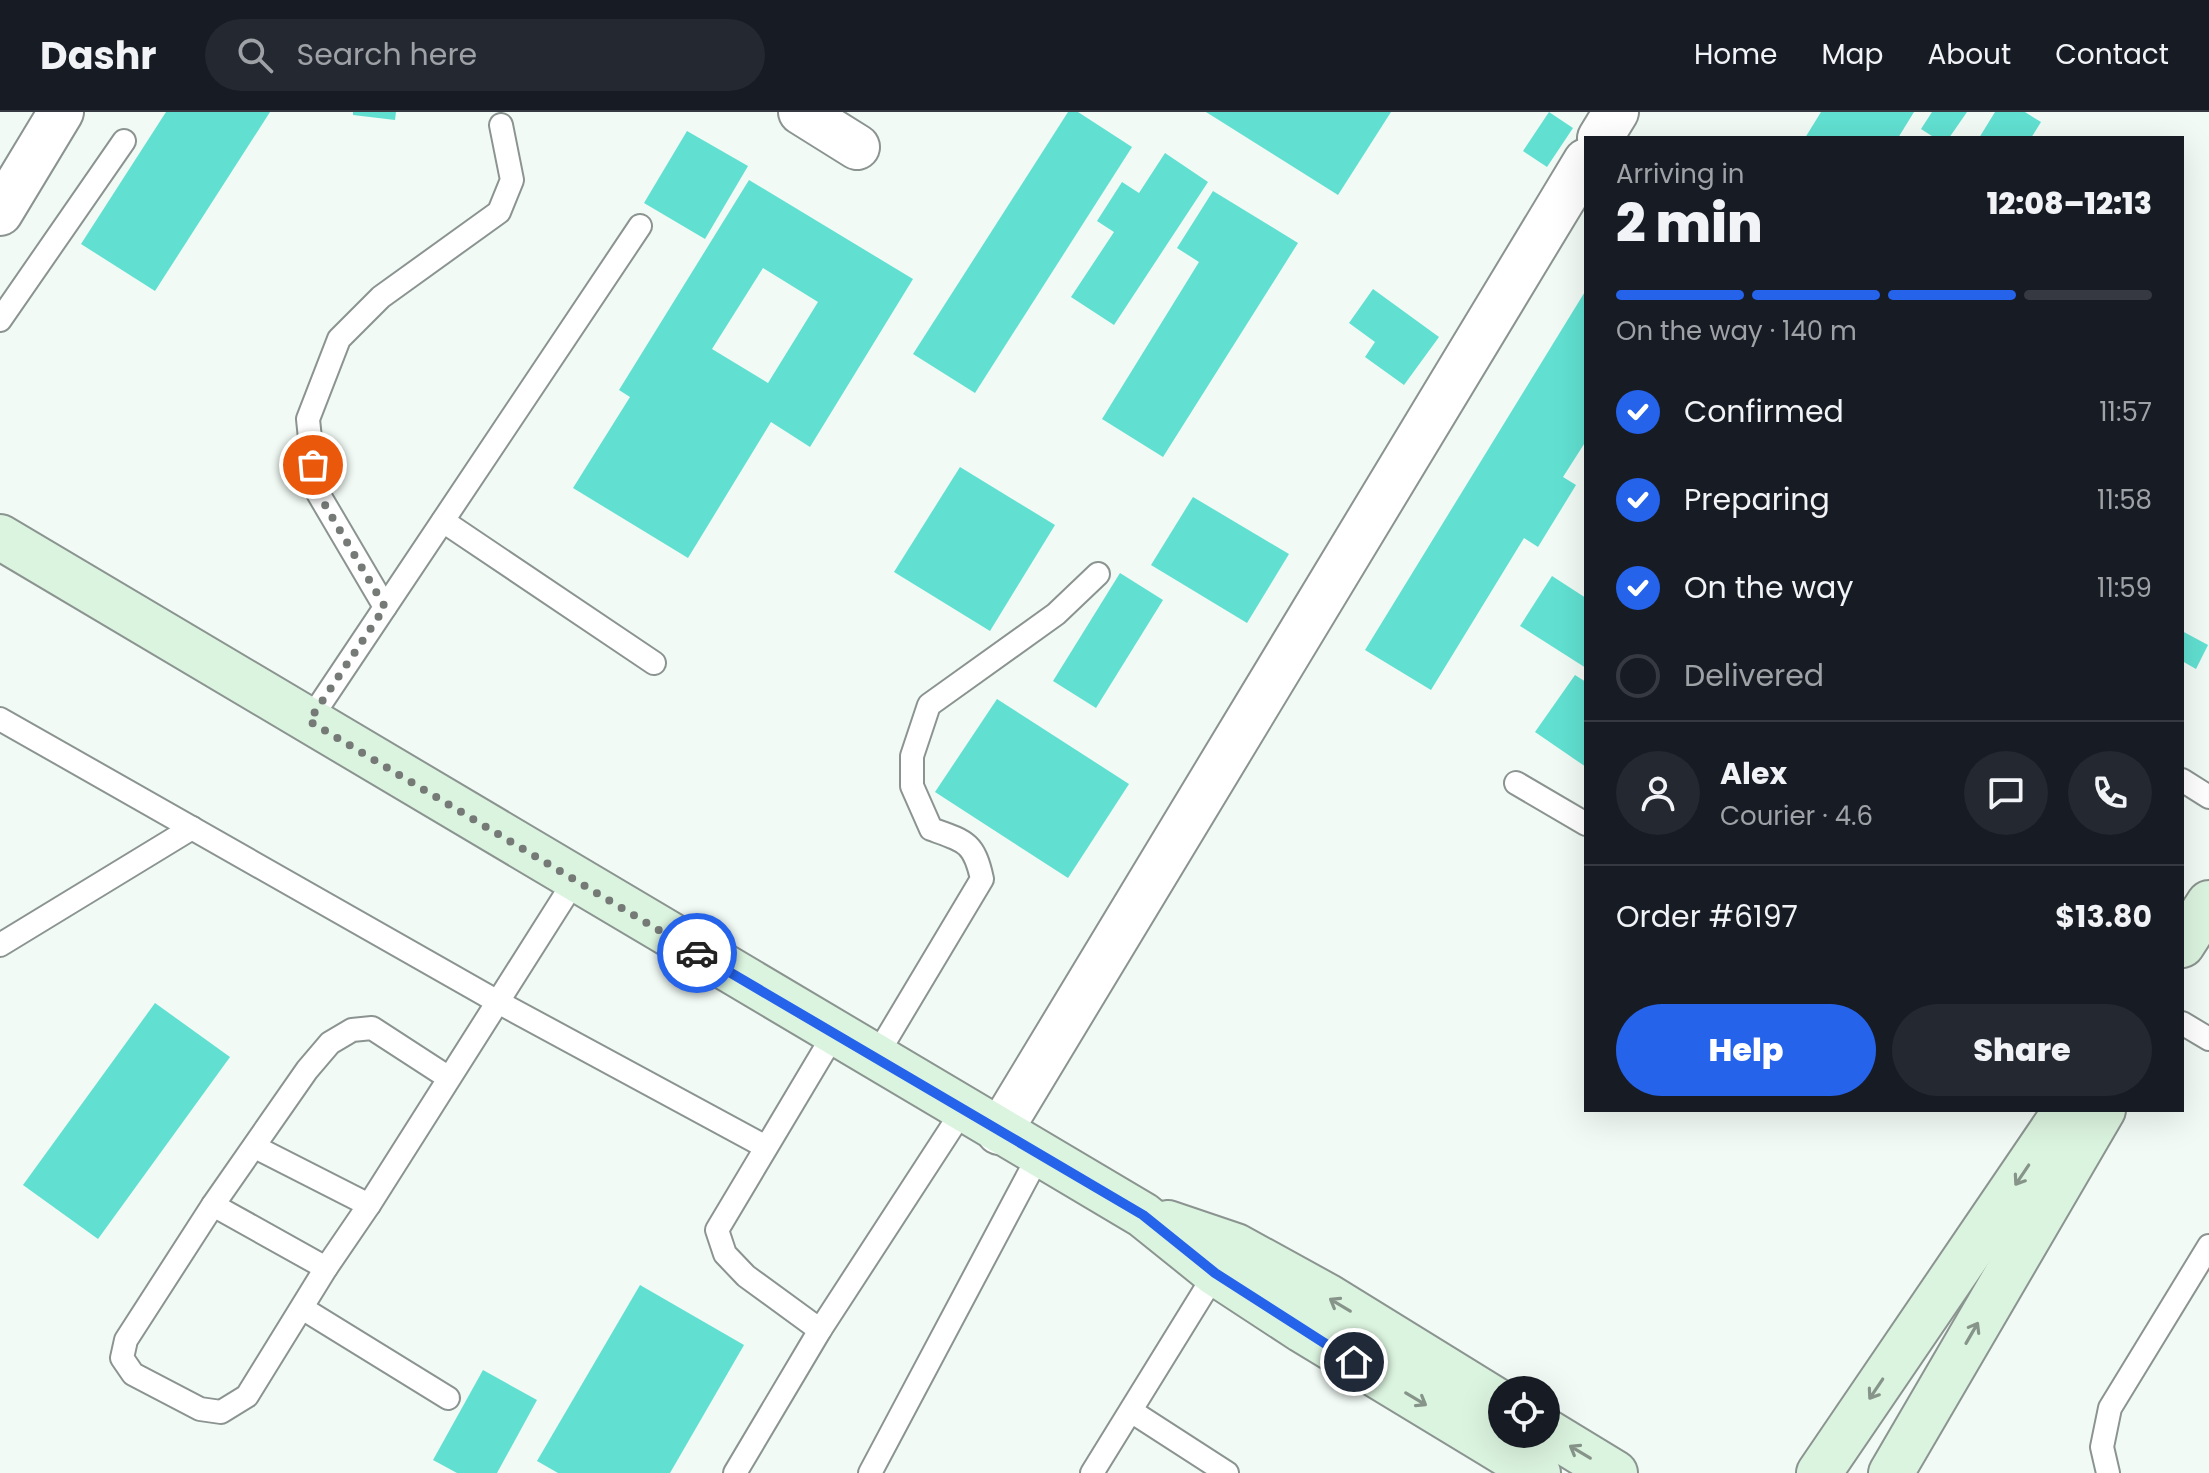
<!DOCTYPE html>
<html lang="en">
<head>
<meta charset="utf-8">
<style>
	body { margin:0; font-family:Poppins,sans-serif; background:#242831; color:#f1f3f6; height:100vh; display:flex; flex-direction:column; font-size:30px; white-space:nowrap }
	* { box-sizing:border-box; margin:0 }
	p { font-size:26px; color:#9ea1a6 }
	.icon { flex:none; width:44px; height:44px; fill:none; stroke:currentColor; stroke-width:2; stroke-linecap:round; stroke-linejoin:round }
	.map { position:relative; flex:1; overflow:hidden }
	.sheet { position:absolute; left:1584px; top:24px; width:600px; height:976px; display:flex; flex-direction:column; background:#171b24; border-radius:0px; box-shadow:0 8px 32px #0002 }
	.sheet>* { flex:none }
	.tools { position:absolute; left:1488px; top:1264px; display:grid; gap:16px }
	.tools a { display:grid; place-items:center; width:72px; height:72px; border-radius:50%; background:#171b24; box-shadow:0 8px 32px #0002; font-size:40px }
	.pin { position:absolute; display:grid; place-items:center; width:68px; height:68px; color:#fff; margin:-34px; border:4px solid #fff; border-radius:50%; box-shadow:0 2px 8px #0007 }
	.courier { position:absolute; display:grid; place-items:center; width:80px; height:80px; margin:-40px; border:6px solid #2563eb; border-radius:50%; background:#fff; color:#222; box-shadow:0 2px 10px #0007 }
	.overview em { font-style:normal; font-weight:800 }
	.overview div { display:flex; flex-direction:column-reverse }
	.overview { display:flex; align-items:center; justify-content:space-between; height:136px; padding:0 32px }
	h1 { font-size:52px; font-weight:800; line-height:60px }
	.bar { display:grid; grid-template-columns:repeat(4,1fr); gap:12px 8px; align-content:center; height:96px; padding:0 32px }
	.bar i { height:10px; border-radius:6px; background:#363941 }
	.bar .current { background:#2563eb }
	.bar p { grid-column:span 4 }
	.line { display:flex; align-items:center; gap:20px; padding:0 32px; border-top:2px solid #363941 }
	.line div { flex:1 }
	.round { display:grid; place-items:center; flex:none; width:84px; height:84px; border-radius:42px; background:#242831 }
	ol { padding:0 32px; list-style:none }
	li { display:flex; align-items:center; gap:24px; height:88px }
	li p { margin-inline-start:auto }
	li .icon { padding:8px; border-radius:50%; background:#2563eb; color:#fff; stroke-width:4 }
	li:last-child { color:#9ea1a6 }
	li i { width:44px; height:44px; border:4px solid #363941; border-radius:50% }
	.button { display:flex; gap:16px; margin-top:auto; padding:16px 32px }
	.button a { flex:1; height:92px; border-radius:48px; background:#2563eb; color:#fff; font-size:32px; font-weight:800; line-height:92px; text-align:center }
	.button a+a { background:#242831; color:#f1f3f6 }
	header { display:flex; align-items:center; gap:48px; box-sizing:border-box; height:112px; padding:0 40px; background:#171b24; border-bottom:2px solid #363941 }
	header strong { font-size:38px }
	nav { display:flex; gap:44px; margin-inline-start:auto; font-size:28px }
	.search { width:560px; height:72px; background:#242831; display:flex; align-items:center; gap:20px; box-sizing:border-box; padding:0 28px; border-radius:44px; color:#9ea1a6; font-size:30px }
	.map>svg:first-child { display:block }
</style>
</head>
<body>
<header>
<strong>Dashr</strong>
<div class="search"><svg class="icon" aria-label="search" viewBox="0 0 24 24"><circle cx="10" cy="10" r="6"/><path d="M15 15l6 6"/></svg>Search here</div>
<nav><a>Home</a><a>Map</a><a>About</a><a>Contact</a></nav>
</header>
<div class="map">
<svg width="2209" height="1361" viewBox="0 0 2209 1361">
	<rect width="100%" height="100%" fill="#f1faf5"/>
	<g fill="#61e0d1" fill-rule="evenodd">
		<path d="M 166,0 L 270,0 L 155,179 L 81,132 Z"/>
		<path d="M 353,0 L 396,0 L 395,8 L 353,3 Z"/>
		<path d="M 1068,0 L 1078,0 L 1132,35 L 975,281 L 913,242 Z"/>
		<path d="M 1206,0 L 1391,0 L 1338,83 Z"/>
		<path d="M 1549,0 L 1573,16 L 1547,55 L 1523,39 Z"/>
		<path d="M 1821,0 L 1914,0 L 1898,26 L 1805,26 Z"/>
		<path d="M 1932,0 L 1967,0 L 1949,26 L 1935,26 L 1921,17 Z"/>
		<path d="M 1995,0 L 2025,0 L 2041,10 L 2031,26 L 1979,26 Z"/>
		<path d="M 687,19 L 748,54 L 705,127 L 644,91 Z"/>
		<path d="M 1165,41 L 1208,70 L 1114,213 L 1071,185 L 1114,120 L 1097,109 L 1122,70 L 1139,81 Z"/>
		<path d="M 749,68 L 913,167 L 810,335 L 771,310 L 688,446 L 573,376 L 630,285 L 619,278 ZM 763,156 L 818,190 L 768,271 L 712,237 Z"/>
		<path d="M 1213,79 L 1298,131 L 1163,345 L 1102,307 L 1199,150 L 1177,136 Z"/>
		<path d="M 1373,177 L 1439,225 L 1404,273 L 1365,245 L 1375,230 L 1349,211 Z"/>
		<path d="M 1586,178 L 1586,329 L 1563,365 L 1576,373 L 1538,435 L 1524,426 L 1431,578 L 1365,538 Z"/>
		<path d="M 960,355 L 1055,413 L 990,519 L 894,460 Z"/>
		<path d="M 1193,385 L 1289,442 L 1247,511 L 1151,453 Z"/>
		<path d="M 1120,461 L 1163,488 L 1096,596 L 1053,569 Z"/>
		<path d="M 1552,464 L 1586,486 L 1586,556 L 1520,514 Z"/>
		<path d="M 2182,519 L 2208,533 L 2196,557 L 2182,549 Z"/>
		<path d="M 1575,563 L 1586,570 L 1586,655 L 1535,620 Z"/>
		<path d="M 997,587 L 1129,672 L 1068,766 L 935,680 Z"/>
		<path d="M 155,891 L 230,945 L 98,1127 L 23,1073 Z"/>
		<path d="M 640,1173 L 744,1233 L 670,1361 L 558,1361 L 537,1349 Z"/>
		<path d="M 483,1258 L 537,1288 L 497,1361 L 457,1361 L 433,1348 Z"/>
	</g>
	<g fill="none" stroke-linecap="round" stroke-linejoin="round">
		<g stroke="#8b9490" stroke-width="26">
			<g id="lane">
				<path d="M 0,208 L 124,29"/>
				<path d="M 443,409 L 654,551"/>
				<path d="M 385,495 L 315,376 L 308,307 L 339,227 L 381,185 L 499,100 L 512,68 L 501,13"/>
				<path d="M 0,607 L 498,890 L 766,1035"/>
				<path d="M 309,609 L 640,114"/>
				<path d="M 2182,668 L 2209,685"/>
				<path d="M 1516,671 L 1586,712"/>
				<path d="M 0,833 L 192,716"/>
				<path d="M 2182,911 L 2209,927"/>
				<path d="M 875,946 L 982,767 C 974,730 965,729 931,717 L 912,674 L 912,644 L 929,593 L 1056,502 L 1098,462"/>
				<path d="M 449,966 L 372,916 L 352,918 L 330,931 L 307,958 L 213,1093 L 126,1228 L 122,1246 L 133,1262 L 200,1297 L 221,1300 L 247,1284 L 326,1156 L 369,1093 L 575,768"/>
				<path d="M 255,1035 L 369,1093"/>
				<path d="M 213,1093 L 326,1156"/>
				<path d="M 302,1196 L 448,1286"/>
				<path d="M 820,1218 L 746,1164 L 725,1142 L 717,1118 L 834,922"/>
				<path d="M 1131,1299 L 1227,1361"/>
				<path d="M 735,1361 L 820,1218 L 963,998"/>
				<path d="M 870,1361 L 1039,1043"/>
				<path d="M 1092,1361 L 1218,1157"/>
				<path d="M 2108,1361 L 2102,1335 L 2110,1296 L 2209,1134"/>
			</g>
		</g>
		<g stroke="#8b9490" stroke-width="48">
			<g id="street">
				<path d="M 801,0 L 857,35"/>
				<path d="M 1600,26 L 1616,0"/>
				<path d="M 0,101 L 61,0"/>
				<path d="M 999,1020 L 1586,49"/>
			</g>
		</g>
		<g stroke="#8b9490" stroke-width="48">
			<g id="secondary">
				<path d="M 0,425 L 1143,1103 L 1215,1161 L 1302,1218 L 1538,1361"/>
				<path d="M 2182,833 L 2209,791"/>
				<path d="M 1168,1111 L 1236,1134 L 1327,1184 L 1502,1292"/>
				<path d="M 1546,1319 L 1615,1361"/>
				<path d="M 1819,1361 L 2066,998"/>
				<path d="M 1891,1361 L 2103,998"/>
			</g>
		</g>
		<use href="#lane" stroke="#fff" stroke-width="22"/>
		<use href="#street" stroke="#fff" stroke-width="44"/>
		<use href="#secondary" stroke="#dbf4df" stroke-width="44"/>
	</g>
	<defs><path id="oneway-shaft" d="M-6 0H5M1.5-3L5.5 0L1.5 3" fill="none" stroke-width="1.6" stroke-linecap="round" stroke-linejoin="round" transform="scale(2)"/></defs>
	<g stroke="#869489">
		<use href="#oneway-shaft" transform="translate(2022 1063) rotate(124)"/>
		<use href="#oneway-shaft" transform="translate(1340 1193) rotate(-149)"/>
		<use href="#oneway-shaft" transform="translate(1972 1221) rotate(-60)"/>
		<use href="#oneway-shaft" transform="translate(1876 1277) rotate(124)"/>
		<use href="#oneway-shaft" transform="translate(1416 1287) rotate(31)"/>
		<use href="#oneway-shaft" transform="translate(1580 1340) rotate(-149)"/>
	</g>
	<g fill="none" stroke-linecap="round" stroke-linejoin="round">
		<path stroke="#757a77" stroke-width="8" stroke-dasharray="0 14.4" d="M 313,353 L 315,376 L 385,495 L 309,609 L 697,841"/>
		<path stroke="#2563eb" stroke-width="10" d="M 697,841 L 1143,1103 L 1215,1161 L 1354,1250"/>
	</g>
</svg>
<div class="tools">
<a><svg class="icon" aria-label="locate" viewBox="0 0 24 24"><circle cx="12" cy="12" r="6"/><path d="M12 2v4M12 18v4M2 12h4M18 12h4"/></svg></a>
</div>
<div class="pin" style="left:313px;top:353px;background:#ea580c"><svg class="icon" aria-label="bag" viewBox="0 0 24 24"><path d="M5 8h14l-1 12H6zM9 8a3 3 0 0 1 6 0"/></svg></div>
<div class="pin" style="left:1354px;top:1250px;background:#1f2937"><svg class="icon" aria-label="home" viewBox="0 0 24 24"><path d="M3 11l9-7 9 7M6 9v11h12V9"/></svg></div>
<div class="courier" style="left:697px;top:841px"><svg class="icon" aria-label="car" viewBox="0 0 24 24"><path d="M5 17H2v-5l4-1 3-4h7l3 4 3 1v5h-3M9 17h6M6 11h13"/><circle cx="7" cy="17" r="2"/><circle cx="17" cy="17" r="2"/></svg></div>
<section class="sheet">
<div class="overview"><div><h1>2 min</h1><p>Arriving in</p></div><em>12:08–12:13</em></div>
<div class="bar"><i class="current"></i><i class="current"></i><i class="current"></i><i></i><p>On the way · 140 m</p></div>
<ol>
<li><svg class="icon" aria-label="check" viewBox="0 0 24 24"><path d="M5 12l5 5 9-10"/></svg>Confirmed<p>11:57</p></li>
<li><svg class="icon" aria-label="check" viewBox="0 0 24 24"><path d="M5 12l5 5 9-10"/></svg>Preparing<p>11:58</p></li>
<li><svg class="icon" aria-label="check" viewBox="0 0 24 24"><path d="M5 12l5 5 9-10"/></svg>On the way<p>11:59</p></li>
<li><i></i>Delivered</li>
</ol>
<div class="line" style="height:144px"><a class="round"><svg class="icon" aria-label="person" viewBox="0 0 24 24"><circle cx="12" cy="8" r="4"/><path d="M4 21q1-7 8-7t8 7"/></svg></a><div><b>Alex</b><p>Courier · 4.6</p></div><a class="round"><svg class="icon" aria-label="chat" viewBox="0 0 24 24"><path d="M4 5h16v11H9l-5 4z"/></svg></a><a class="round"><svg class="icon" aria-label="phone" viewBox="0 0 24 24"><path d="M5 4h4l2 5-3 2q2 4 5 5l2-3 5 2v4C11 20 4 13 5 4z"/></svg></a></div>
<div class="line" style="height:104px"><div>Order #6197</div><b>$13.80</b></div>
<div class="button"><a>Help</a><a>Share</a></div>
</section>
</div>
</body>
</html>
